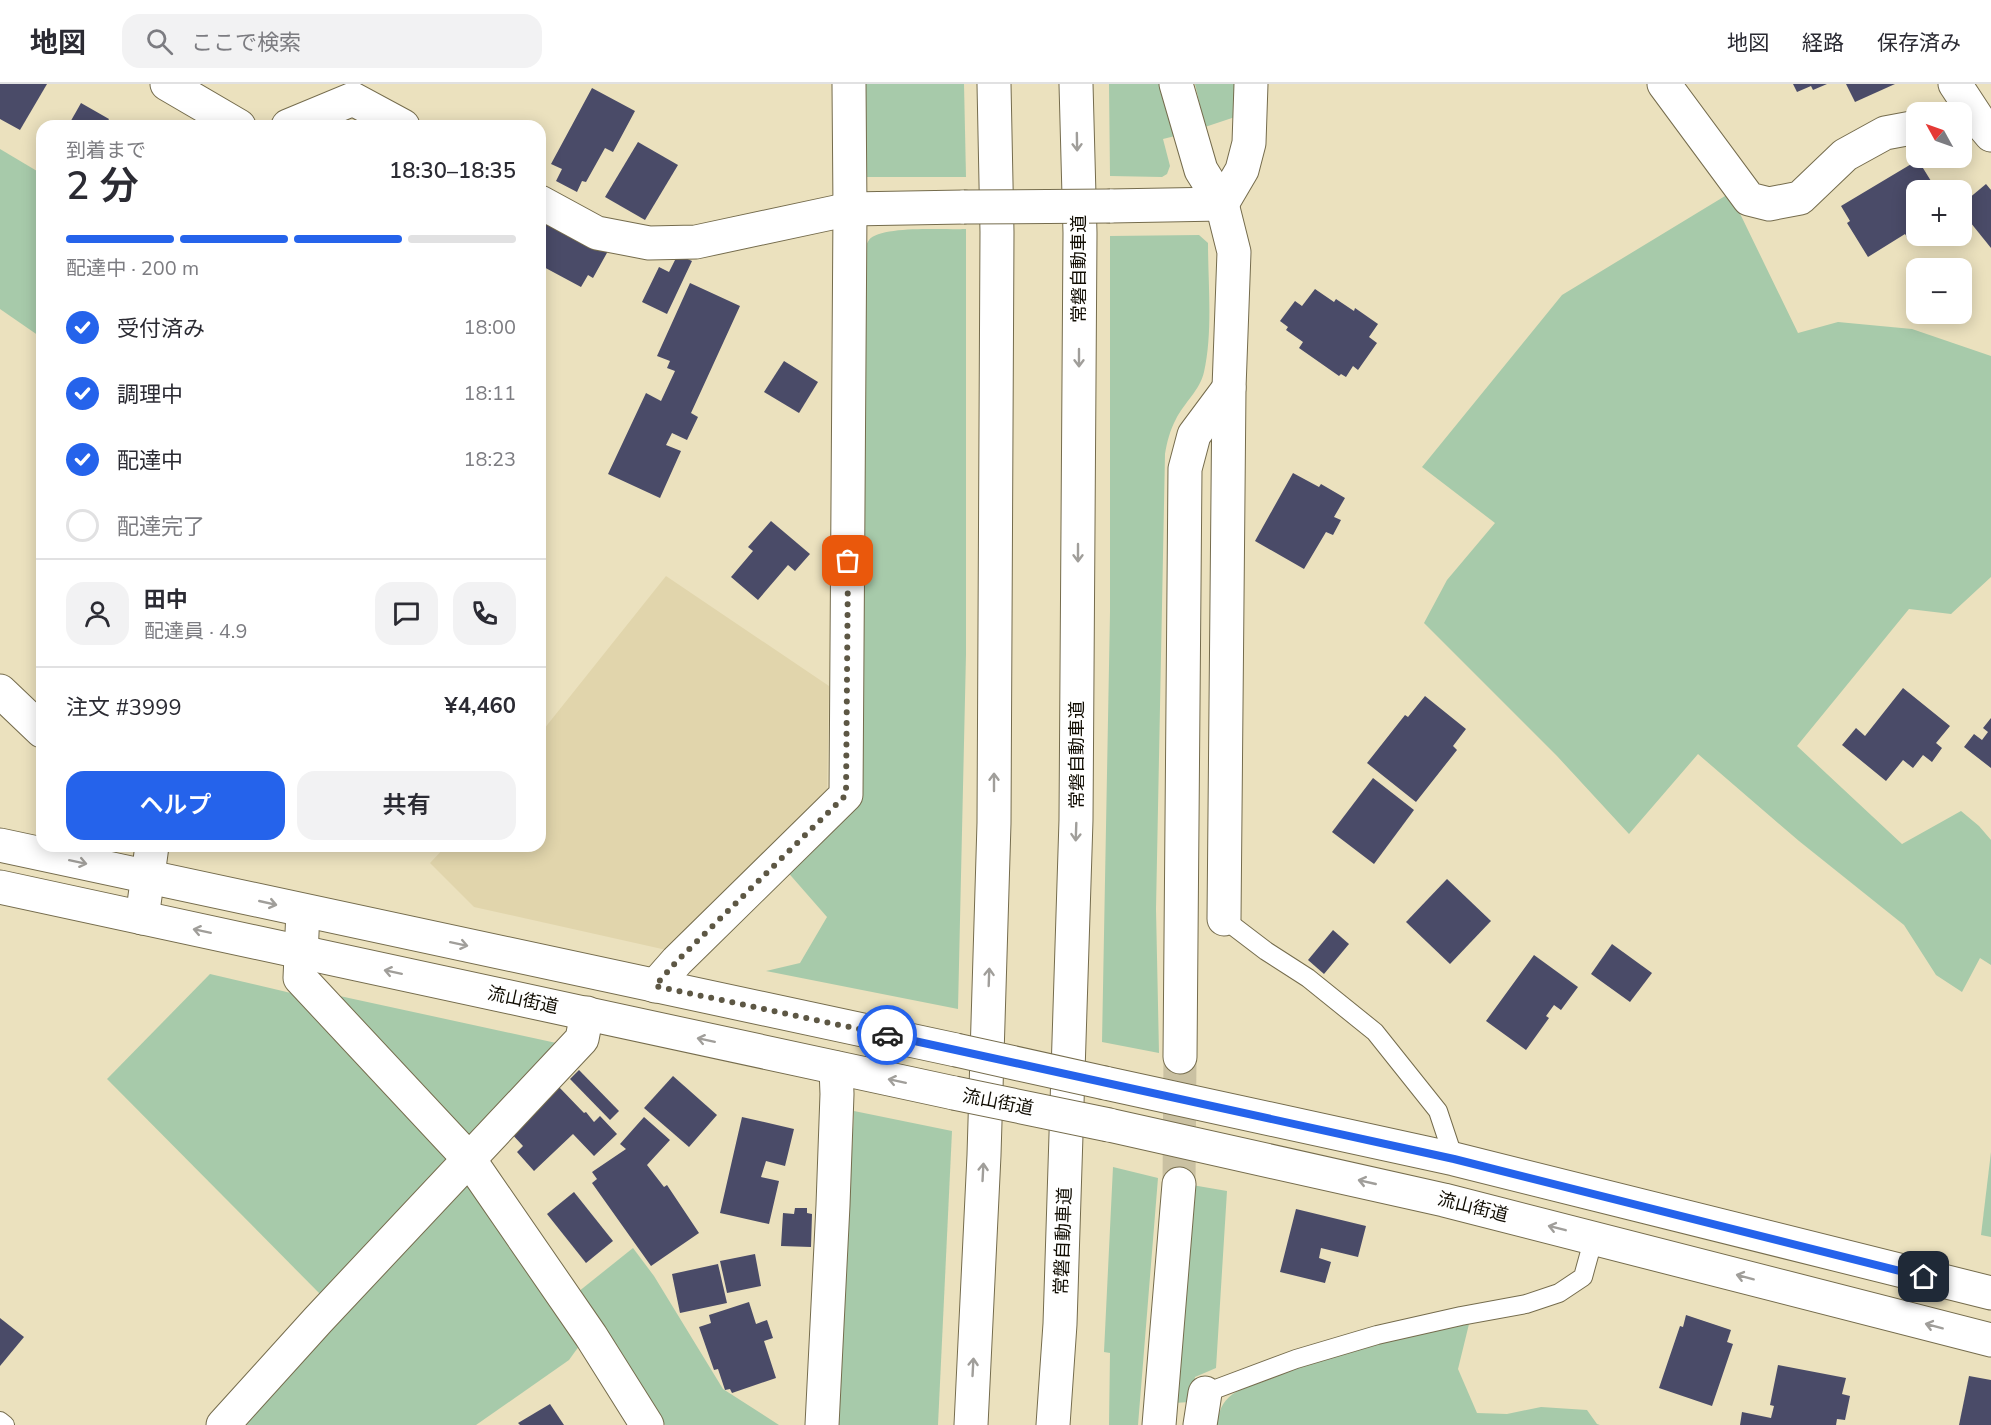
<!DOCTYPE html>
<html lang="ja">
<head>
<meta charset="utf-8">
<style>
	body { margin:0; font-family:"Nunito Sans","Noto Sans JP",sans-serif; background:#f2f2f3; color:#2b2b33; height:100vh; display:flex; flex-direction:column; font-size:22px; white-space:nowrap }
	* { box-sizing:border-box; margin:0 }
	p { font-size:20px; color:#7c7c81 }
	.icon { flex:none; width:33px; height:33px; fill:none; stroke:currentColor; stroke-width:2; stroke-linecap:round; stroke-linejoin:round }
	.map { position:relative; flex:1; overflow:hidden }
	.details { position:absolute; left:36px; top:36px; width:510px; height:732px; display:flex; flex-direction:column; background:#fff; border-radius:18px; box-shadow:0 3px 15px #0003 }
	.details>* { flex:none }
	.needle { width:39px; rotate:310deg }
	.controls { position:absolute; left:1906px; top:18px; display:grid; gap:12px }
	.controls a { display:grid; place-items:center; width:66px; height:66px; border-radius:12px; background:#fff; box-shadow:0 3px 15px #0003; font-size:30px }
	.pin { position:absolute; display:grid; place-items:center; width:51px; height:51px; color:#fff; margin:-26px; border-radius:12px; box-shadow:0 3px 9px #0006 }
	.courier { position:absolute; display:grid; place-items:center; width:60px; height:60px; margin:-30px; border:4px solid #2563eb; border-radius:50%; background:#fff; color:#222; box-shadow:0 2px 8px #0007 }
	.headline em { font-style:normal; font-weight:600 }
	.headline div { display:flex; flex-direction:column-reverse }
	.headline { display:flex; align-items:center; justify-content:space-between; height:102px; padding:0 30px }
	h1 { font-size:39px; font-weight:600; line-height:45px }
	.bar { display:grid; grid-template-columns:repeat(4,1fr); gap:9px 6px; align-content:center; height:72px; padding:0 30px }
	.bar i { height:8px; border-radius:4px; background:#e1e1e2 }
	.bar .active { background:#2563eb }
	.bar p { grid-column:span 4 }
	.line { display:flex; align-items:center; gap:15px; padding:0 30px; border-top:2px solid #e1e1e2 }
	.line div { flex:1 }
	.round { display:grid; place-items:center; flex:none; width:63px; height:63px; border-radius:18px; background:#f2f2f3 }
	ol { padding:0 30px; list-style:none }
	li { display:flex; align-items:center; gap:18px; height:66px }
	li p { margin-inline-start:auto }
	li .icon { padding:6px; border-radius:50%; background:#2563eb; color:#fff; stroke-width:4 }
	li:last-child { color:#7c7c81 }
	li i { width:33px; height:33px; border:3px solid #e1e1e2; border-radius:50% }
	.button { display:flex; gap:12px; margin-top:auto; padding:12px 30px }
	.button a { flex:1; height:69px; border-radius:18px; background:#2563eb; color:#fff; font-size:24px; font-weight:600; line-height:69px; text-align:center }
	.button a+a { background:#f2f2f3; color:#2b2b33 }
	header { display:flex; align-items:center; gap:36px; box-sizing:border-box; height:84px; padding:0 30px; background:#fff; border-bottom:2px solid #e1e1e2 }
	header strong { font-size:28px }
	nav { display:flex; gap:33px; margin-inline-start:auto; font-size:21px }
	.search { width:420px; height:54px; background:#f2f2f3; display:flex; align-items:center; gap:15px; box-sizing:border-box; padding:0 21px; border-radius:18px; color:#7c7c81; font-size:22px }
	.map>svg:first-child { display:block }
</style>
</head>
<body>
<header>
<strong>地図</strong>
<div class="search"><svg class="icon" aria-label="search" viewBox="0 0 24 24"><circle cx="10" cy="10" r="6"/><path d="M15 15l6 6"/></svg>ここで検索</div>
<nav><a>地図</a><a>経路</a><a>保存済み</a></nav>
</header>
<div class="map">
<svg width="1991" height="1341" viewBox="0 0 1991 1341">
	<rect width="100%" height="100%" fill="#ebe1be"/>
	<path fill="#e1d5ac" d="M 666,492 L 829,602 L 827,713 L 671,867 L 474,823 L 430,779 L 446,762 L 540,762 L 540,650 Z"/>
	<g fill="#a7caaa">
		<path d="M 859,0 L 964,0 L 966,93 L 859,93 Z"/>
		<path d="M 1109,0 L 1163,0 L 1175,52 L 1163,55 L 1170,82 L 1167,90 L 1162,93 L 1110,92 Z"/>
		<path d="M 1195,0 L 1238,0 L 1238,32 L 1205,43 Z"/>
		<path d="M 0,65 L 42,90 L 42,254 L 0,225 Z"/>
		<path d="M 1730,109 L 1798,249 L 1838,238 L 1912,245 L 1991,272 L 1991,493 L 1951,530 L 1909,525 L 1797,662 L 1902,760 L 1961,727 L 1979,742 L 1991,756 L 1991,881 L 1980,874 L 1962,908 L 1936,891 L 1904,841 L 1799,757 L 1698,670 L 1629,750 L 1557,672 L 1424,539 L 1447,496 L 1495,439 L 1422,383 L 1562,211 Z"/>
		<path d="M 966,145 L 966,570 L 958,925 L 766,887 L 800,879 L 827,833 L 785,785 L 856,718 L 862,174 C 864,168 866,160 869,156 C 880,141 947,146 966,145 Z"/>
		<path d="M 1199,151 L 1208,159 C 1208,200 1213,248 1204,288 C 1200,306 1184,319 1176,335 C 1170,346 1167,358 1165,370 L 1156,825 L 1159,969 L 1102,958 L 1110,528 L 1110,152 Z"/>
		<path d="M 210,890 L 291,909 L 451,1077 L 325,1215 L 107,995 Z"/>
		<path d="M 335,911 L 561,960 L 469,1059 Z"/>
		<path d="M 854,1027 L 952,1047 L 938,1341 L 838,1341 Z"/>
		<path d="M 1991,1068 L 1991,1153 L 1981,1151 Z"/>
		<path d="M 1113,1083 L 1158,1094 L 1138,1341 L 1109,1341 L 1110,1269 L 1104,1268 Z"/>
		<path d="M 465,1097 L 582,1258 L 569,1276 L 476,1341 L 240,1341 Z"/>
		<path d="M 1192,1101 L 1227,1107 L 1216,1284 L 1195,1293 L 1190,1318 L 1174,1319 Z"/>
		<path d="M 633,1164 L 654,1192 L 723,1305 L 779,1341 L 665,1341 L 578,1208 Z"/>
		<path d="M 1469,1240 L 1458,1285 L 1477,1329 L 1507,1330 L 1541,1323 L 1587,1326 L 1597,1340 L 1600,1341 L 1217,1341 C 1221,1299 1254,1306 1283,1289 L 1379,1258 Z"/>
	</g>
	<g fill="#4a4b68">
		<path d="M 0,0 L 47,0 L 20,46 L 0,35 Z"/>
		<path d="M 1793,0 L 1827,0 L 1813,6 L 1811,2 L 1797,8 Z"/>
		<path d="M 1846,0 L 1895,0 L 1855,18 Z"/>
		<path d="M 592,4 L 635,27 L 613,68 L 605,64 L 586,98 L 582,97 L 577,108 L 556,97 L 562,85 L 551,80 Z"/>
		<path d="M 81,19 L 109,35 L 105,42 L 68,42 Z"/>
		<path d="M 638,58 L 678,81 L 645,136 L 605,113 Z"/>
		<path d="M 1918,76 L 1931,97 L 1927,99 L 1931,106 L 1917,106 L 1917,149 L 1908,155 L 1905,150 L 1868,173 L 1847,139 L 1850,137 L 1841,122 Z"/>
		<path d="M 1986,100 L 1991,106 L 1991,164 L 1962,128 L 1962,120 Z"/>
		<path d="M 540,130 L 608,167 L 593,194 L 588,191 L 581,203 L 540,181 Z"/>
		<path d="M 683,173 L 692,177 L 667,230 L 642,218 L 659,183 L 669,188 L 676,174 Z"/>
		<path d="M 690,199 L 740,222 L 691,329 L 698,333 L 687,356 L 672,349 L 666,361 L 681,367 L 660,414 L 608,390 L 646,309 L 661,317 L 675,287 L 667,284 L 670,277 L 657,272 Z"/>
		<path d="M 1315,205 L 1334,218 L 1336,215 L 1354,227 L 1355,224 L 1378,240 L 1369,253 L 1377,259 L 1358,286 L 1353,282 L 1346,293 L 1341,290 L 1339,292 L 1299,264 L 1303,258 L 1286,246 L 1288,243 L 1280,237 L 1295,217 L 1302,222 Z"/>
		<path d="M 784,277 L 818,298 L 799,329 L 764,308 Z"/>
		<path d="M 1293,389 L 1319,403 L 1321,400 L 1345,414 L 1334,433 L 1341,436 L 1333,451 L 1326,448 L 1304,485 L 1255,457 Z"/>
		<path d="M 771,437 L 810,470 L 795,487 L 788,481 L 758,516 L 731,493 L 753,467 L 748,463 Z"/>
		<path d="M 1903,604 L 1950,642 L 1936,659 L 1942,664 L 1932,678 L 1923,671 L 1913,684 L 1903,676 L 1886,697 L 1842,661 L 1856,644 L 1865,652 Z"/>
		<path d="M 1425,612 L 1466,645 L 1453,662 L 1457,666 L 1416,718 L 1367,679 L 1405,631 L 1408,633 Z"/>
		<path d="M 1991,634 L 1991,684 L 1964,663 L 1974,650 L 1982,656 L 1988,648 L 1983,644 Z"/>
		<path d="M 1373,694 L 1414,726 L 1374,780 L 1332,748 Z"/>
		<path d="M 1447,795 L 1491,837 L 1450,880 L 1406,838 Z"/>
		<path d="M 1333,846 L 1349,860 L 1324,890 L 1308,876 Z"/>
		<path d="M 1612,860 L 1652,889 L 1630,918 L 1591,890 Z"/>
		<path d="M 1534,871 L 1578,903 L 1561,926 L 1554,921 L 1546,932 L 1549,934 L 1526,966 L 1486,937 Z"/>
		<path d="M 579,986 L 619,1027 L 610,1036 L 570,995 Z"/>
		<path d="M 673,992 L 717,1031 L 689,1063 L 644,1024 Z"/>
		<path d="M 558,1002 L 584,1029 L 586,1028 L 594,1038 L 600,1032 L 617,1050 L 594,1072 L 573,1050 L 534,1087 L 517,1068 L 523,1062 L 510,1048 Z"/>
		<path d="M 644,1033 L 670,1056 L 647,1081 L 664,1103 L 667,1101 L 699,1149 L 651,1182 L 592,1099 L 597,1095 L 592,1088 L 626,1065 L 620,1060 Z"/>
		<path d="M 742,1033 L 794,1045 L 785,1082 L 766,1077 L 761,1093 L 779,1097 L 769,1140 L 720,1129 Z"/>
		<path d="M 574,1108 L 613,1157 L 586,1179 L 547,1130 Z"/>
		<path d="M 795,1124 L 807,1124 L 807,1129 L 812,1130 L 811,1163 L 781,1162 L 783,1129 L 794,1130 Z"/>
		<path d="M 1296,1125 L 1366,1142 L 1358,1173 L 1321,1164 L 1319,1174 L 1331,1178 L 1325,1199 L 1280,1188 Z"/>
		<path d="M 755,1170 L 761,1202 L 727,1209 L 720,1177 Z"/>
		<path d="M 718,1180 L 727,1219 L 680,1229 L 672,1190 Z"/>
		<path d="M 749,1218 L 756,1240 L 767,1236 L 773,1254 L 764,1257 L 776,1294 L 732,1309 L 730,1305 L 725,1306 L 718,1285 L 714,1286 L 699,1243 L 711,1239 L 709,1231 Z"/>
		<path d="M 1686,1231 L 1731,1246 L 1727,1258 L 1733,1260 L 1712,1322 L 1659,1304 L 1680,1242 L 1683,1243 Z"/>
		<path d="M 0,1234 L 24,1253 L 0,1282 Z"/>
		<path d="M 1778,1281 L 1846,1294 L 1842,1310 L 1850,1312 L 1845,1336 L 1837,1335 L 1836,1341 L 1740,1341 L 1742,1328 L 1771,1334 L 1774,1322 L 1770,1321 Z"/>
		<path d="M 1969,1292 L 1991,1296 L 1991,1341 L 1959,1341 Z"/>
		<path d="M 550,1320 L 564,1341 L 520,1341 L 518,1339 Z"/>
	</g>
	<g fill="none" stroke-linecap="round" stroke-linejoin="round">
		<path stroke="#cac1a2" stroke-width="33" stroke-dasharray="33 16" stroke-linecap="butt" d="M 1179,1100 L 1180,973"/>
		<g stroke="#756c4d" stroke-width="20">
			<g id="lane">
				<path d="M 1224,835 L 1266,867 L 1308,894 L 1375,948 L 1438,1027 L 1454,1075"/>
				<path d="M 1205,1309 L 1296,1275 L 1377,1251 L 1461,1232 L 1526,1220 L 1559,1209 L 1583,1193 L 1594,1153"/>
				<path d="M 0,1337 L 5,1341"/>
			</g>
		</g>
		<g stroke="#756c4d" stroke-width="35">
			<g id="street">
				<path d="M 167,0 L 239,42"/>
				<path d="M 1176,0 L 1201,86 L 1222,120 L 1234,168 L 1229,304 L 1224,835"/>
				<path d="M 1664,0 L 1749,115 L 1769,120 L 1800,114 L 1845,71 L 1885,49 L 1917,43"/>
				<path d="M 1955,0 L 1980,38 L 1991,51"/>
				<path d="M 288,42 L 353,15 L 403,42"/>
				<path d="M 540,118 L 597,149 L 649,159 L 696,158 L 850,125 L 964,123"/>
				<path d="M 1110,122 L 1222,120 L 1242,86 L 1249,59 L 1251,0"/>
				<path d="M 0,607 L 42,647"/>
				<path d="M 303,827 L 300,894 L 469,1075 L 591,1252 L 647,1341"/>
				<path d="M 142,834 L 152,762"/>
				<path d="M 655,902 L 677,877 L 846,711 L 850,125 L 849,0"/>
				<path d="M 1180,973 L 1185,385 L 1194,351 L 1229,304"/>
				<path d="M 223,1341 L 318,1236 L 582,955 L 587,929"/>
				<path d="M 822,1341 L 833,1121 L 837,1010 L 836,984"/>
				<path d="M 1159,1341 L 1179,1100"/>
				<path d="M 1200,1341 L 1205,1309"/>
			</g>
		</g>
		<g stroke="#756c4d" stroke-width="35">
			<g id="primary">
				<path d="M 0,761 L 956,966"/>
				<path d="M 0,803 L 954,1009"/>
				<path d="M 1105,999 L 1454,1075 L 1991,1209"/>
				<path d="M 1109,1041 L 1444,1116 L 1991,1256"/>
			</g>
		</g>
		<g stroke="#756c4d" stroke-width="35">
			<g id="highway">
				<path d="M 971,1341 L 984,1071 L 994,739 L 997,148 L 994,0"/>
				<path d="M 1053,1341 L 1060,1240 L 1076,736 L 1080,149 L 1076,0"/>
			</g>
		</g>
		<use href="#lane" stroke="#fff" stroke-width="18"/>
		<use href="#street" stroke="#fff" stroke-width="33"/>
		<use href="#primary" stroke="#fff" stroke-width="33"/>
		<use href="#highway" stroke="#fff" stroke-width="33"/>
		<g stroke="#756c4d" stroke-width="35" stroke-linecap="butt">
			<path id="street-bridge" d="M 964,123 L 1110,122"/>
		</g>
		<g stroke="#756c4d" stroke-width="35" stroke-linecap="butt">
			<g id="primary-bridge">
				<path d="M 956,966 L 1105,999"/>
				<path d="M 954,1009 L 1109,1041"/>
			</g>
		</g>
		<use href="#street-bridge" stroke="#fff" stroke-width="33"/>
		<use href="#primary-bridge" stroke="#fff" stroke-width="33"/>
	</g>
	<defs><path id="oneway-shaft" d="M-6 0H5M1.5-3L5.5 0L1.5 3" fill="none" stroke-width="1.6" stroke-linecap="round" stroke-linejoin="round" transform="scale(1.5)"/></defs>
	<g stroke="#a09e9a">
		<use href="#oneway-shaft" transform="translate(1077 58) rotate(89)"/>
		<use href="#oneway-shaft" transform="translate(1079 274) rotate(90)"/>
		<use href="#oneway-shaft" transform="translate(1078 469) rotate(90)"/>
		<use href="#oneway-shaft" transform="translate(994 698) rotate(-90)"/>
		<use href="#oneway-shaft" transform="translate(1076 748) rotate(92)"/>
		<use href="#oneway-shaft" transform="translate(78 778) rotate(12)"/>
		<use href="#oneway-shaft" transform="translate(268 819) rotate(13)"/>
		<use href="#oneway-shaft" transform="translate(202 847) rotate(-168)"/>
		<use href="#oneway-shaft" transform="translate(459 860) rotate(12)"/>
		<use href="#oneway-shaft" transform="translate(393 888) rotate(-168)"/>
		<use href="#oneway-shaft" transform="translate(989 893) rotate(-88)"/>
		<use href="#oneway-shaft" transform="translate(706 956) rotate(-168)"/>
		<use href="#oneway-shaft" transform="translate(897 997) rotate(-168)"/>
		<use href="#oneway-shaft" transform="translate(983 1088) rotate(-87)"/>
		<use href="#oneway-shaft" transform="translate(1367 1098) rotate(-167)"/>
		<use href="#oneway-shaft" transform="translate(1557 1144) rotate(-166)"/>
		<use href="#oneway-shaft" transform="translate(1745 1193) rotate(-165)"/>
		<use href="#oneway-shaft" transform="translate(1934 1242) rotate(-165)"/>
		<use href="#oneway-shaft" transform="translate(973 1283) rotate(-87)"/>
	</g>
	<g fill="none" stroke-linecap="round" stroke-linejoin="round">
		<path stroke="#5d5744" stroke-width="6" stroke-dasharray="0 10.8" d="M 848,477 L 846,711 L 677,877 L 655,902 L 887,951"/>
		<path stroke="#2563eb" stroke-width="8" d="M 887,951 L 1454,1075 L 1924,1193"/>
	</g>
	<g text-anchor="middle" stroke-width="6" stroke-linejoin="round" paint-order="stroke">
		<g font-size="18" fill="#110d03" stroke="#fff">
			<text transform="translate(1079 185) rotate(-90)" y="6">常磐自動車道</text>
			<text transform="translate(1077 671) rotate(-90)" y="6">常磐自動車道</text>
			<text transform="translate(523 916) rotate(12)" y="6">流山街道</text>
			<text transform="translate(998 1018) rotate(11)" y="6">流山街道</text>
			<text transform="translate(1473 1123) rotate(14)" y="6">流山街道</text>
			<text transform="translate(1063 1157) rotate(-88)" y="6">常磐自動車道</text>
		</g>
	</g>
</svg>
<div class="controls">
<a><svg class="needle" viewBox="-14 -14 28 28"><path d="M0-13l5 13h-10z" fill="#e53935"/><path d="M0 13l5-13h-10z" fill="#7c7c81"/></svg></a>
<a>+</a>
<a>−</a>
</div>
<div class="pin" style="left:848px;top:477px;background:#ea580c"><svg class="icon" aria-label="bag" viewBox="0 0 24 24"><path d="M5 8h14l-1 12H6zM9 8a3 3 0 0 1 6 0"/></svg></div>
<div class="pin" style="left:1924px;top:1193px;background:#1f2937"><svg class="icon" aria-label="home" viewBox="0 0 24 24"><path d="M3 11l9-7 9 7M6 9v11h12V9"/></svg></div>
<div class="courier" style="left:887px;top:951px"><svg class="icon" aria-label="car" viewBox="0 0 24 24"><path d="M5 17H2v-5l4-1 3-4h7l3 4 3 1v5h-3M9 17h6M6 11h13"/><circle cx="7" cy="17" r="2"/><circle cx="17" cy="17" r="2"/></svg></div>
<section class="details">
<div class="headline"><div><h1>2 分</h1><p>到着まで</p></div><em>18:30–18:35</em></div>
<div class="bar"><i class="active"></i><i class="active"></i><i class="active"></i><i></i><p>配達中 · 200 m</p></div>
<ol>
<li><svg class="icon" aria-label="check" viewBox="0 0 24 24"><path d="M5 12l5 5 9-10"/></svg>受付済み<p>18:00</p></li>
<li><svg class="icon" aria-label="check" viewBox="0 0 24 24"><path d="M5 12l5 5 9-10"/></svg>調理中<p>18:11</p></li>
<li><svg class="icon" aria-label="check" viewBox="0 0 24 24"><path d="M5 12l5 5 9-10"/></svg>配達中<p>18:23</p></li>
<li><i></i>配達完了</li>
</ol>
<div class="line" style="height:108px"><a class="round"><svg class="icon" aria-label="person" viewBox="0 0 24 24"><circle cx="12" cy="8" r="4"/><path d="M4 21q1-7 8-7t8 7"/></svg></a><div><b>田中</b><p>配達員 · 4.9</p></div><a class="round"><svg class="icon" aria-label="chat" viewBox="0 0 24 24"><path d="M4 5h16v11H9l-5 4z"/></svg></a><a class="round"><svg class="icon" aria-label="phone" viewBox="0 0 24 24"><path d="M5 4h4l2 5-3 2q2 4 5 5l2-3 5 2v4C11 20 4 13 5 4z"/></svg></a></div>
<div class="line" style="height:78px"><div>注文 #3999</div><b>¥4,460</b></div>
<div class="button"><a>ヘルプ</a><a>共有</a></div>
</section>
</div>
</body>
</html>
